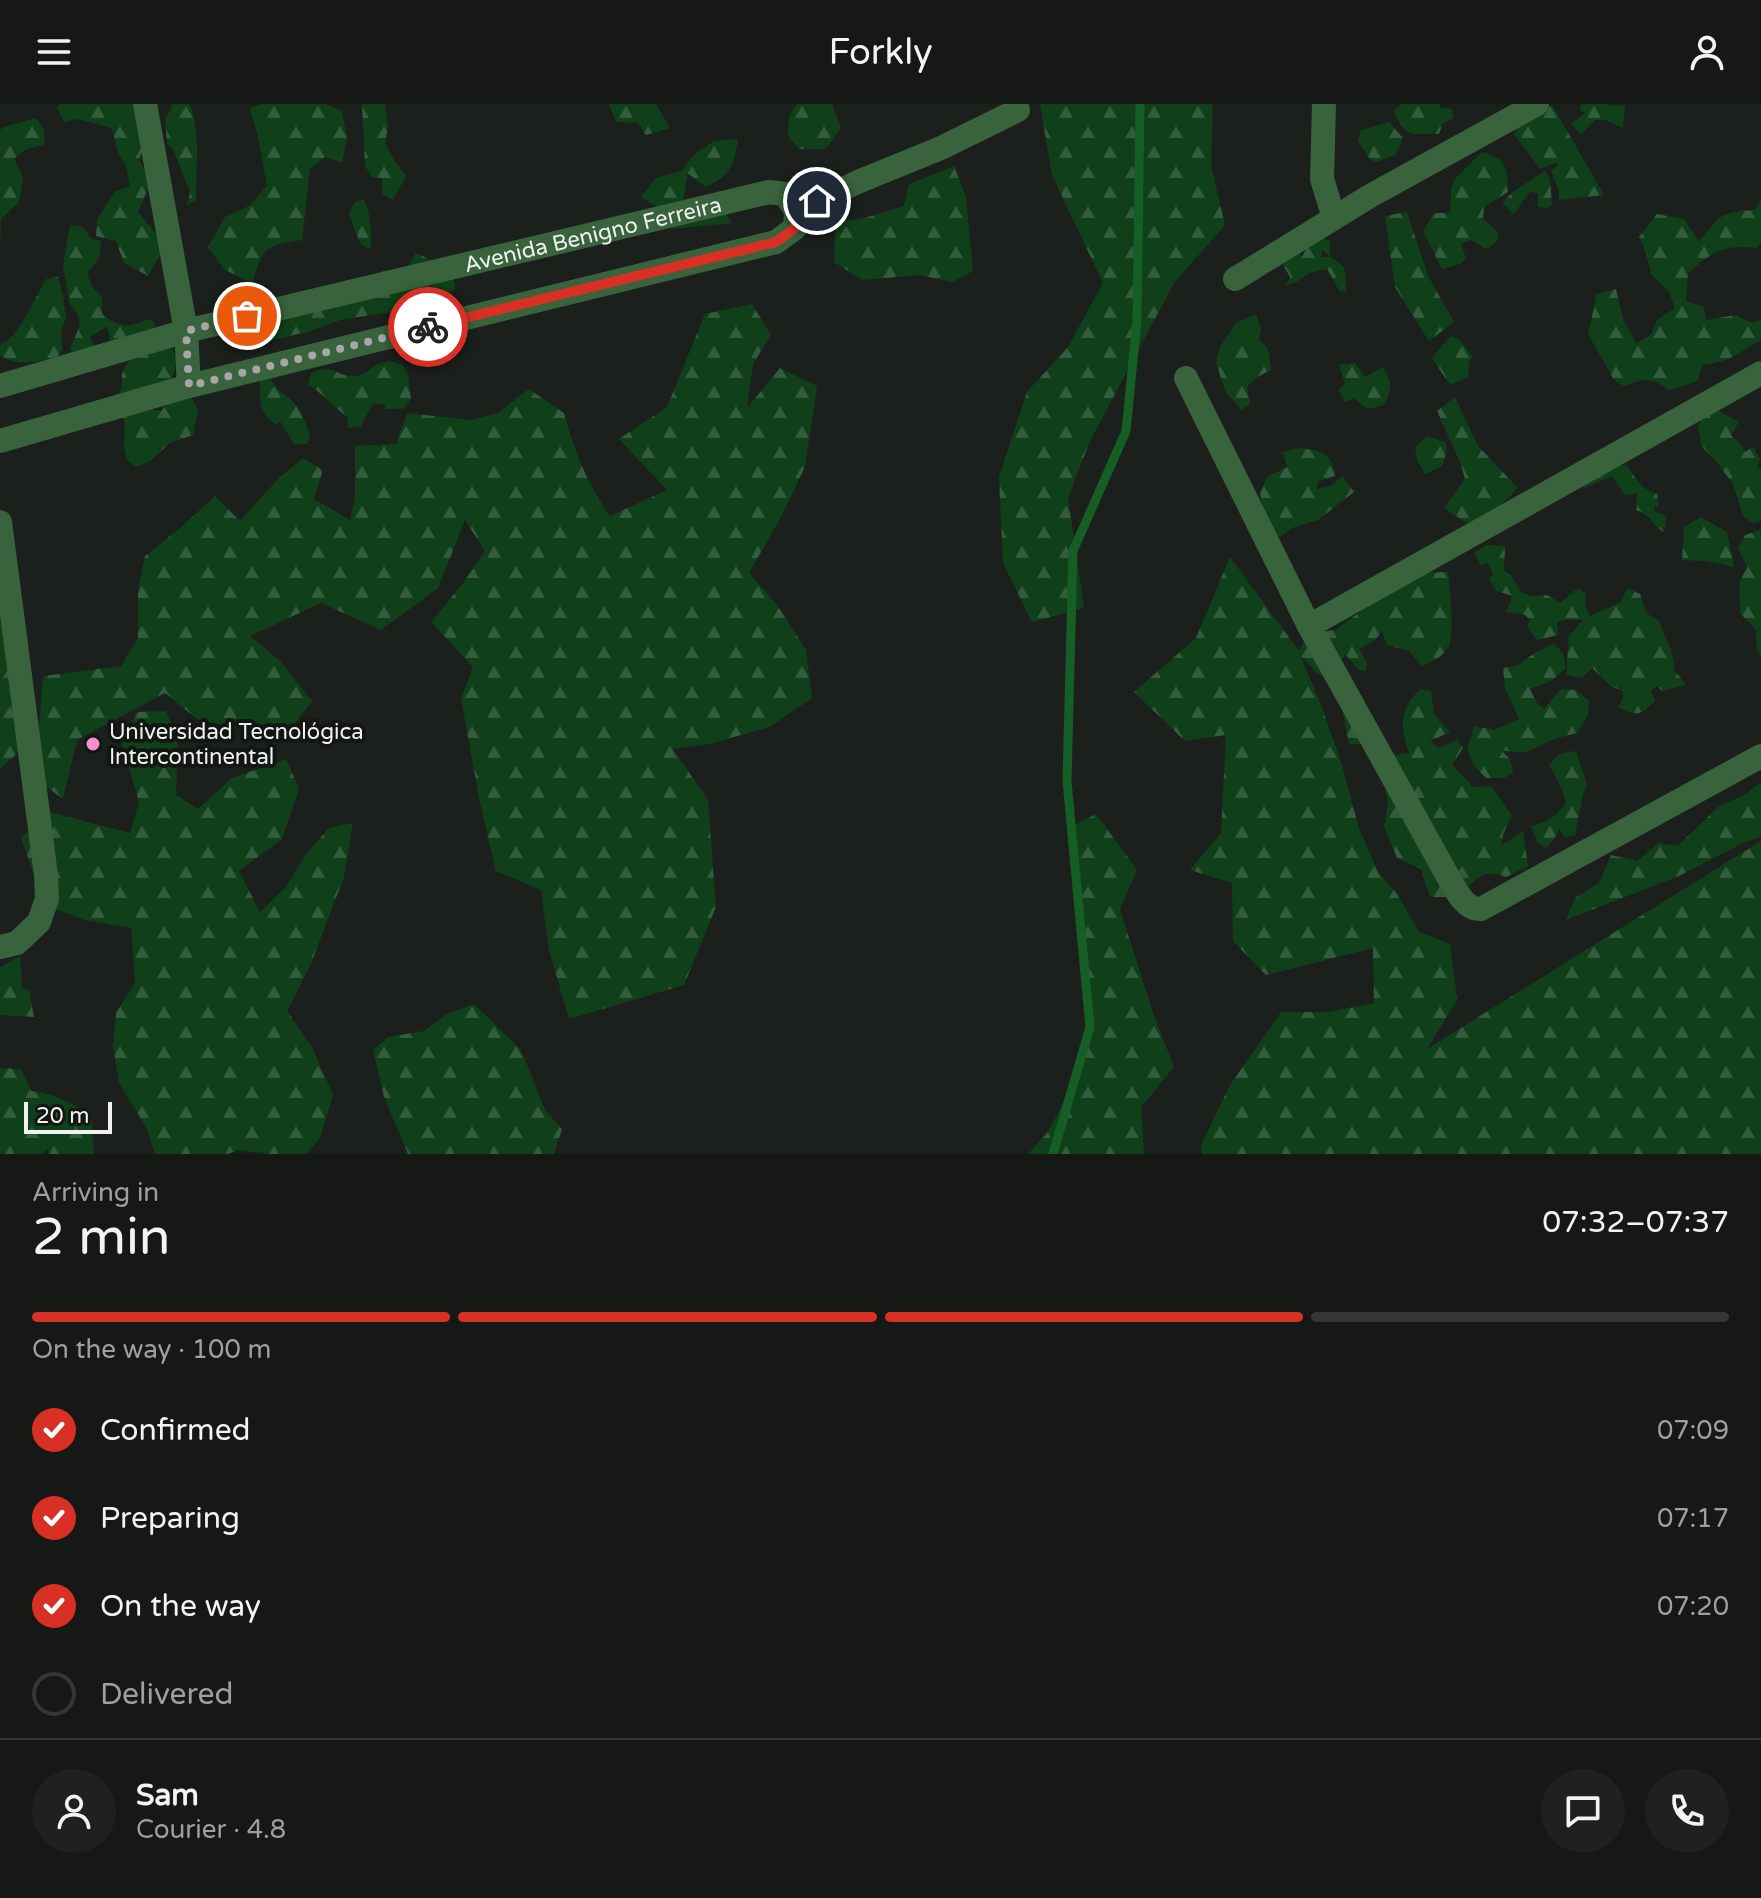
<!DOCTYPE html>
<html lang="en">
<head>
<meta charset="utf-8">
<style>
	body { margin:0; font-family:"Varela Round",sans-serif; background:#1e211e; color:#f1f3f6; height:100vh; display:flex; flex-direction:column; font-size:30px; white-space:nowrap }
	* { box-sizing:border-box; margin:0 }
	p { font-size:26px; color:#9da0a0 }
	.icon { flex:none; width:44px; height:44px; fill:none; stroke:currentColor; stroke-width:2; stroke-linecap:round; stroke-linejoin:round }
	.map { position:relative; height:1050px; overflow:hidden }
	.panel { display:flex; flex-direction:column; background:#151815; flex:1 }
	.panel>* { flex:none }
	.scale { position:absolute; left:24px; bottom:20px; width:88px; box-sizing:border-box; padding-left:8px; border:4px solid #eff2ef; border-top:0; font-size:22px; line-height:28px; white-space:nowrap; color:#eff2ef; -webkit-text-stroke:6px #131713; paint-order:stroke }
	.pin { position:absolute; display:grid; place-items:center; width:68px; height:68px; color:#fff; margin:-34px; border:4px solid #fff; border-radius:50%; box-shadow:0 2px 8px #0007 }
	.courier { position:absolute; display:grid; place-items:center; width:80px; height:80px; margin:-40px; border:6px solid #d93025; border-radius:50%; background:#fff; color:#222; box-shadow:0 2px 10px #0007 }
	.overview em { font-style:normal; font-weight:600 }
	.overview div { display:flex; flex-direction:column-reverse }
	.overview { display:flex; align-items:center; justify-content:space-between; height:136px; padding:0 32px }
	h1 { font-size:52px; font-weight:600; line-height:60px }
	.bar { display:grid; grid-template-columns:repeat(4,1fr); gap:12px 8px; align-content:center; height:96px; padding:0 32px }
	.bar i { height:10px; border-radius:6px; background:#343734 }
	.bar .on { background:#d93025 }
	.bar p { grid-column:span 4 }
	.line { display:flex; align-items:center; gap:20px; padding:0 32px; border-top:2px solid #343734 }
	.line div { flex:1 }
	.round { display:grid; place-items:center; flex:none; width:84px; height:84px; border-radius:42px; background:#1e211e }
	ol { padding:0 32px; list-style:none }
	li { display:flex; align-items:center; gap:24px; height:88px }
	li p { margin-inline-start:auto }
	li .icon { padding:8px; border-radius:50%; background:#d93025; color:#fff; stroke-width:4 }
	li:last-child { color:#9da0a0 }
	li i { width:44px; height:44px; border:4px solid #343734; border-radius:50% }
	header { display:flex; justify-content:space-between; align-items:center; height:104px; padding:0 32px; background:#151815; font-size:36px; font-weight:600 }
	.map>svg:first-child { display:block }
</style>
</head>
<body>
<header><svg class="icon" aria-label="menu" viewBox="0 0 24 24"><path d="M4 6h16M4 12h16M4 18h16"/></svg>Forkly<svg class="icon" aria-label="person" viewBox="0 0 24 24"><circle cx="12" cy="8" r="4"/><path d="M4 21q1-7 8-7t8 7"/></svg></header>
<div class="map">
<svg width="1761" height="1050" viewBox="0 0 1761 1050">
	<defs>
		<pattern id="forest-firs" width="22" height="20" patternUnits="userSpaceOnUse" patternTransform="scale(2)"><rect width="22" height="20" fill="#0f4019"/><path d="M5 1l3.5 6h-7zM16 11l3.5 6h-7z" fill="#325c3b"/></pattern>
	</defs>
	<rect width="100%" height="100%" fill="#1c201c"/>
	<g fill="url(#forest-firs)">
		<path d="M 60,0 L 139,0 L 146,37 L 139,56 L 151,78 L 138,108 L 163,138 L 159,152 L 148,172 L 124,159 L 116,137 L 96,132 L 97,115 L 115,88 L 130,82 L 126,62 L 118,49 L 112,24 L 78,15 L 64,18 L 57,3 Z"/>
		<path d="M 171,0 L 190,0 C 201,32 196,62 196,96 L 187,101 L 190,88 L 174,47 L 167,39 L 165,15 L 172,3 Z"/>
		<path d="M 261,0 L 326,0 L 342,7 L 347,34 L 342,59 L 325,53 L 310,65 L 302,136 C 262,142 264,143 252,180 L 224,165 L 208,143 L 225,113 L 249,102 L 267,82 L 258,32 L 250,4 Z"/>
		<path d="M 362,0 L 385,0 L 388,23 L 385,39 L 394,56 L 406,72 L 393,96 L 382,90 L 382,74 L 372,73 L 365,62 Z"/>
		<path d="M 609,0 L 656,0 L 670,24 L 646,31 L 638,19 L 616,18 Z"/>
		<path d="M 797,0 L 832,0 L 841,24 L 826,45 L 799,45 L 788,32 L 789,12 Z"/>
		<path d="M 1040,0 L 1213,0 L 1211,62 L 1225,121 L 1174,179 L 1090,337 L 1068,394 L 1084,504 L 1032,518 L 1003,459 L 999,373 L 1027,288 L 1068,243 L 1103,179 L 1052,71 Z"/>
		<path d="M 1401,0 L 1440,0 L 1440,4 L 1452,5 L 1453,14 L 1443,19 L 1439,30 L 1411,30 L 1401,22 L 1393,7 Z"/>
		<path d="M 1581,0 L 1609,0 L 1609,2 L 1625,1 L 1623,24 L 1605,16 L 1595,16 L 1581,30 L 1571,20 L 1585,9 L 1580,6 Z"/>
		<path d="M 1552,1 L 1604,91 L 1559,96 L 1559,87 L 1551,67 L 1557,62 L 1558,58 L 1540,65 L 1514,30 L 1523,12 Z"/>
		<path d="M 36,14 L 44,26 L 45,40 L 24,46 L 14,55 L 23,73 L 19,98 L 1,115 L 0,140 L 0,26 L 4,23 Z"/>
		<path d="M 1389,18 L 1403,34 L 1395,51 L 1376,58 L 1370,55 L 1358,37 L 1361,26 Z"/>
		<path d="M 738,35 C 734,61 731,71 706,83 L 687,69 L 683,99 L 721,99 L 731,119 L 673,125 L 672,113 L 641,93 L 656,74 L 681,67 L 694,51 L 714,37 Z"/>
		<path d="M 1482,48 C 1508,56 1507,63 1508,88 L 1484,103 L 1483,115 L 1498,128 L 1498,136 L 1487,145 L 1471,136 L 1461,140 L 1466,154 L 1460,160 L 1442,165 L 1423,127 L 1434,109 L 1450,109 L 1451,85 L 1455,75 Z"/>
		<path d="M 954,62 L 966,93 L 973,167 L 952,178 L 920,171 L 862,176 L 834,158 L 836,118 L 865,114 L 904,102 L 909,80 Z"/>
		<path d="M 1545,67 L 1550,75 L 1552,101 L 1547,104 L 1538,103 L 1538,90 L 1530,87 L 1514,110 L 1502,99 L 1514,87 Z"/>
		<path d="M 364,95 C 371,111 371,126 371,143 L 366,144 L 360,139 L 349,110 L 354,99 Z"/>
		<path d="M 1761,95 L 1761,140 L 1757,144 C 1723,140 1714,147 1688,169 L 1686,197 L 1704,203 L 1706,216 L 1736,211 C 1744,216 1751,221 1761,216 L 1761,237 C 1749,241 1747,245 1736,251 C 1726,257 1715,259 1702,261 L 1697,277 L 1680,283 L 1668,286 C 1650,272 1644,275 1624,282 L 1614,276 L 1588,230 L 1594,204 L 1596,190 L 1616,185 L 1623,215 L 1636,239 L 1651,231 L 1657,216 L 1675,204 L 1669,188 L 1652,171 L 1644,144 L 1639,133 L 1657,110 L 1684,115 L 1699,137 C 1721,111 1720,108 1755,106 Z"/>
		<path d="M 1407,108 L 1428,172 L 1454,218 L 1429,237 L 1395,183 L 1385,112 Z"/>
		<path d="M 70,121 L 83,123 L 91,135 L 101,137 L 100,152 L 87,170 L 93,184 L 102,193 L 102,209 C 119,226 130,222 151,215 L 158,226 L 111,240 L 107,222 L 90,233 L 98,250 L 77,258 L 70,245 L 80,221 L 77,209 L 70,201 L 63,162 Z"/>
		<path d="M 1319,134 L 1330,137 L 1330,152 L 1322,146 L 1321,153 L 1331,153 L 1344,163 L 1347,187 L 1340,188 L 1327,165 L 1310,169 L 1296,178 L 1285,182 L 1290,173 L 1279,154 L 1294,140 L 1302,153 L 1307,143 Z"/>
		<path d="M 416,149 L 438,159 L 453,170 L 455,185 L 430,202 L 340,216 L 311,227 L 248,242 L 241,232 L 254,204 L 343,186 L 385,166 L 406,165 Z"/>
		<path d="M 58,173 L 63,192 L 66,213 L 61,228 L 62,246 L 57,253 C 39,257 16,264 0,251 L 0,241 C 18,235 36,192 46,175 Z"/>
		<path d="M 752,200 L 771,231 L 753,260 L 747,304 L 780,264 L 817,282 L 805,363 L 781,413 L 749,469 L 777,501 L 806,546 L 812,594 L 769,623 L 709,640 L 673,645 L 708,696 L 716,803 L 684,881 L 569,915 L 549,846 L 541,786 L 496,767 L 479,694 L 461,594 L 473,563 L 431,518 L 463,479 L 485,447 L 465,416 L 438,484 L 381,526 L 321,499 L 250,532 L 280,557 L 312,597 L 283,635 L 197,615 L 165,589 L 77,636 L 63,695 L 25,667 L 37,652 L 43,572 L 121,562 L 138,534 L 138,486 L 145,452 L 179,425 L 215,392 L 240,417 L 279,374 L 303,354 L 323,366 L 314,395 L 350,416 L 355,393 L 355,342 L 396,340 L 407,309 L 471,316 L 498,309 L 529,285 L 564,309 C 574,347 588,381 610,412 L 667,386 L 619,335 L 667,303 L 705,210 Z"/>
		<path d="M 1256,210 L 1261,226 L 1258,234 L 1268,245 L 1271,266 L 1257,273 L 1247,283 L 1250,300 L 1242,306 L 1226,289 L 1216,259 L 1220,243 L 1236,219 Z"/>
		<path d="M 1451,232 L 1459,235 L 1473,253 L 1469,258 L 1468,273 L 1450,281 L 1432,254 L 1442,242 Z"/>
		<path d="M 171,244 C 186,267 163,286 149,305 L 161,307 C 170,295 177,292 192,295 L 198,306 L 193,331 L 170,339 L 150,357 L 136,363 L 127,356 L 124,343 L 125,320 L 117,295 L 122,283 L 122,270 L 127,259 L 137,253 Z"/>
		<path d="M 389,257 L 403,261 L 408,271 L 411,295 L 403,305 L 385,305 L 385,301 L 373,299 L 361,322 L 348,324 L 347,312 C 332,303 325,290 308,281 L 311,269 C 335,259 334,272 354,272 C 365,272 368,266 376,261 C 377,260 387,258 389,257 Z"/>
		<path d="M 1355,259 L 1365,273 L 1383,263 C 1393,280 1392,284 1384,301 L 1367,305 L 1354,294 L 1345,298 L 1339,286 L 1345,280 L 1339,261 Z"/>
		<path d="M 269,270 C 276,289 282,286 294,299 C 302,308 308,323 310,335 L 307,340 L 294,340 L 280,317 L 276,321 C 258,308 260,296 260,276 Z"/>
		<path d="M 1455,293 L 1478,342 L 1518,384 L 1491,411 L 1471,422 L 1444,404 L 1465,375 L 1460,358 L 1437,307 Z"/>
		<path d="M 1719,307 L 1739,318 L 1731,331 L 1739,338 L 1745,348 L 1753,343 L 1760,355 L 1757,363 L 1761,364 L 1761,417 L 1753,419 L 1743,412 L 1733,380 L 1716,357 L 1702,343 L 1698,322 L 1705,310 Z"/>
		<path d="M 1427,332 L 1445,338 L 1447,347 L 1442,362 L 1425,370 L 1417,356 L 1415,343 Z"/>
		<path d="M 1300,344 C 1321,347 1332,348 1335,372 L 1318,377 L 1317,385 L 1331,382 L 1343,372 L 1354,388 L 1318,416 L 1292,424 L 1270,440 L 1260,389 L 1267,373 L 1287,363 L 1283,348 Z"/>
		<path d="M 1612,359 L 1627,362 C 1637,376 1640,384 1657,390 L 1659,403 L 1654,402 L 1655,408 L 1666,412 L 1664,428 C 1650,420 1655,413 1636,406 L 1637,389 L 1625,391 L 1612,372 L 1584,384 L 1586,372 Z"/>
		<path d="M 1701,413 L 1727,428 L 1734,463 L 1707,457 L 1682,456 L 1684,423 Z"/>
		<path d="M 1761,426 L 1761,552 L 1757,546 L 1756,526 L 1740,509 L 1739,479 L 1747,463 L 1738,444 L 1745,431 Z"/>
		<path d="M 1487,441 L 1505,442 L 1504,467 L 1511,471 L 1521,488 L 1531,492 L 1547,491 L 1560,499 L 1578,484 L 1586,490 L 1585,502 L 1590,512 L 1621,498 L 1627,484 L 1640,490 L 1646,509 L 1659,517 L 1671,546 L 1675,567 L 1686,581 L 1662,587 L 1657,582 L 1651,586 L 1655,597 C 1641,611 1637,613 1618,603 L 1623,595 L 1623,587 L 1612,583 L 1592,564 L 1582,574 L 1566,571 L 1569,532 L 1584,515 C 1574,517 1567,514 1557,518 L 1558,531 L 1537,536 L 1527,522 L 1530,516 L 1525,511 L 1506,508 L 1513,492 L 1496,487 L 1489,475 L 1493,470 L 1488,459 L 1481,461 L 1474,449 Z"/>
		<path d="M 1230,453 L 1299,547 L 1309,529 L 1335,526 L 1360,508 L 1363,497 L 1416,469 L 1448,468 C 1450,482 1454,532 1449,542 C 1443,553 1432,558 1422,562 L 1409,547 L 1387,541 L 1382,527 L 1375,536 L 1359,545 L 1367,558 L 1366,567 L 1359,566 L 1345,550 L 1341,557 L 1352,574 L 1376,640 L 1349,640 L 1337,580 L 1316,568 L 1300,551 L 1321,601 L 1341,658 L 1359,724 L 1378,768 L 1397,790 L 1419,828 L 1450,840 L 1457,896 L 1427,945 L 1761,737 L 1761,1050 L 1202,1050 L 1201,1041 L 1230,981 L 1281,908 L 1328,908 L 1374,899 L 1373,844 L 1266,871 L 1233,837 L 1232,779 L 1190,766 L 1221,729 L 1226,631 L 1185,637 L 1134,588 L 1196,534 Z"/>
		<path d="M 0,508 L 23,644 L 0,665 Z"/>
		<path d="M 1554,539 L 1564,551 L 1565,565 L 1551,577 L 1530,585 L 1537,599 L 1544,605 L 1561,585 L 1576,586 L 1589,597 L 1588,611 L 1577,629 C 1569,631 1559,633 1552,636 C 1529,647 1527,651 1501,646 L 1510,655 L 1513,668 L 1504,674 L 1486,674 L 1475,663 L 1467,645 L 1474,622 L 1494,626 L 1519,615 L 1505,584 L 1503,564 L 1518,561 L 1535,549 Z"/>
		<path d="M 1420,585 L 1431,587 L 1434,610 L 1450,628 L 1430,637 L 1439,644 L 1457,636 L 1463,644 L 1452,661 L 1473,683 L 1491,682 L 1512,712 L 1503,730 L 1502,741 L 1523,727 L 1528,762 L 1506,773 C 1477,763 1478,779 1458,790 C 1451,794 1439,793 1430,793 L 1421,765 L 1397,754 L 1384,723 L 1388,700 L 1384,676 L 1388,652 L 1409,649 C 1400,621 1399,607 1420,585 Z"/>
		<path d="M 166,607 L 178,637 L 176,691 L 198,705 L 232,674 L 286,655 L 299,685 L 282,735 L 239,767 L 260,808 L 286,783 L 306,750 L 329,724 L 353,719 L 344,773 L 310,862 L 287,907 L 312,943 L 333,991 L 320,1034 L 306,1050 L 270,1050 L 238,1046 L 228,1050 L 155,1050 L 146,1023 L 119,979 L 113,942 L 116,909 L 135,879 L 131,824 L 85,816 L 45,801 L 21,734 L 50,708 L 130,729 L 139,698 L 122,640 L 137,608 Z"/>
		<path d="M 1576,647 L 1587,681 L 1583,690 L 1575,731 L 1565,733 L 1559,725 L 1553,737 L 1546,744 L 1538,739 L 1531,722 C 1548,718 1556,714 1566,698 L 1562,685 L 1549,661 L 1559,650 Z"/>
		<path d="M 1761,678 L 1761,733 L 1745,738 L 1679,772 L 1566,816 L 1575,794 L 1599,779 L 1611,751 L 1637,757 L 1659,739 L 1678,742 L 1718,703 L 1746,690 Z"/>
		<path d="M 1096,710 L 1137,766 L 1120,805 L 1153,909 L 1174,963 L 1141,1003 L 1144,1050 L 1028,1050 L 1047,1029 L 1071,986 L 1088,908 L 1071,723 Z"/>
		<path d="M 20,852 L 22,884 L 29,886 L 34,913 L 0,911 L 0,863 Z"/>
		<path d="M 474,900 L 521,946 L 545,1006 L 562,1025 L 554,1050 L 408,1050 L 384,993 L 373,946 L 388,933 L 424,927 L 447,910 Z"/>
		<path d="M 0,964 L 21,965 L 31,987 C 53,989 73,1000 91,1011 L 94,1050 L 48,1050 L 48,1045 L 41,1050 L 0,1050 Z"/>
	</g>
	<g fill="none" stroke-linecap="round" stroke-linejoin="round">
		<path stroke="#155f26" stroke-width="9" d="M 1053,1050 L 1090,923 L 1067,677 L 1073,447 L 1126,327 L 1137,216 L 1140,0"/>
		<g stroke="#38633d" stroke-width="24">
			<path d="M 145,0 L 186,227 L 189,282"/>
			<path d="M 1324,0 L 1322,75 L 1334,114"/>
			<path d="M 796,107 L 860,77 L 941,44 L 1018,6"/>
			<path d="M 1235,175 L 1370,92 L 1537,0"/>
			<path d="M 1186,274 L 1309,522 L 1446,769 C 1454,782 1464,807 1481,805 L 1761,652"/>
			<path id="s1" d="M 0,282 L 186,227 L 769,88 L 785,90 L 796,107 L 795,124 L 776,138 L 189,282 L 0,337"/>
			<path d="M 0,418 L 46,771 L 47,795 L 39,818 L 17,839 L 0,843"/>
			<path d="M 1309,522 L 1761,269"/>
		</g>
	</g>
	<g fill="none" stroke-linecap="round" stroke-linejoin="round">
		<path stroke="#a5a8a5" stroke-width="8" stroke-dasharray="0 14.4" d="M 247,212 L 186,227 L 189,282 L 428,223"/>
		<path stroke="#d93025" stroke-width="10" d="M 428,223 L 776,138 L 795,124 L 796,107 L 817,97"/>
	</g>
	<circle fill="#f790cd" stroke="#131713" stroke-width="3" cx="93" cy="640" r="8"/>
	<g text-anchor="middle" stroke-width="8" stroke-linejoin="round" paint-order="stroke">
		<g font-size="22" fill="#eff2ef" stroke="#131713">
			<text dy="8" stroke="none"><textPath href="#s1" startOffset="612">Avenida Benigno Ferreira</textPath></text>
		</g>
		<g font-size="22" fill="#eff2ef" stroke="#131713" text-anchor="start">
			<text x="109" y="635">Universidad Tecnológica<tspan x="109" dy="25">Intercontinental</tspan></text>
		</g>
	</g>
</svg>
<div class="scale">20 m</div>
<div class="pin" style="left:247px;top:212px;background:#ea580c"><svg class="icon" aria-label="bag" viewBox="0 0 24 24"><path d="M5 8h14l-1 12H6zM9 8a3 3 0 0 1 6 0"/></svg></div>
<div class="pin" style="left:817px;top:97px;background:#1f2937"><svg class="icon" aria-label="home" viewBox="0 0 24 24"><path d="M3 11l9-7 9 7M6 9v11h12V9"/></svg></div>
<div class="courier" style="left:428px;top:223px"><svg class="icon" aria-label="bike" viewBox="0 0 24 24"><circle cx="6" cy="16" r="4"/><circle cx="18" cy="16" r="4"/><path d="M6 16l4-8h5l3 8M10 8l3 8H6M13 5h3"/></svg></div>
</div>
<section class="panel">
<div class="overview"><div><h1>2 min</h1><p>Arriving in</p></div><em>07:32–07:37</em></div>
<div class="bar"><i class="on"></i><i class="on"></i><i class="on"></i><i></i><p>On the way · 100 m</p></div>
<ol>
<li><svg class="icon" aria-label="check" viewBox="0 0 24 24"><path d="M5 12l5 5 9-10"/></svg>Confirmed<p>07:09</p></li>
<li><svg class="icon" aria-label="check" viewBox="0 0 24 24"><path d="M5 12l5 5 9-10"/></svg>Preparing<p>07:17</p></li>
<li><svg class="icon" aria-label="check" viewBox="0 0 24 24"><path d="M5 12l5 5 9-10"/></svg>On the way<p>07:20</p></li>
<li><i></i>Delivered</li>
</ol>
<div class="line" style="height:144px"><a class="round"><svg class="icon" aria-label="person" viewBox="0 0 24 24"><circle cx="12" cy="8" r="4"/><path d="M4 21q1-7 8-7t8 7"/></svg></a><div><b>Sam</b><p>Courier · 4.8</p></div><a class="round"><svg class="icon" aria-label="chat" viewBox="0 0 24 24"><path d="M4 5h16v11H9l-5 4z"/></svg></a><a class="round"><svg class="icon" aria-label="phone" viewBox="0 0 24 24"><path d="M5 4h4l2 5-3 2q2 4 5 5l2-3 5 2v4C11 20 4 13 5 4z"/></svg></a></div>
</section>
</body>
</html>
